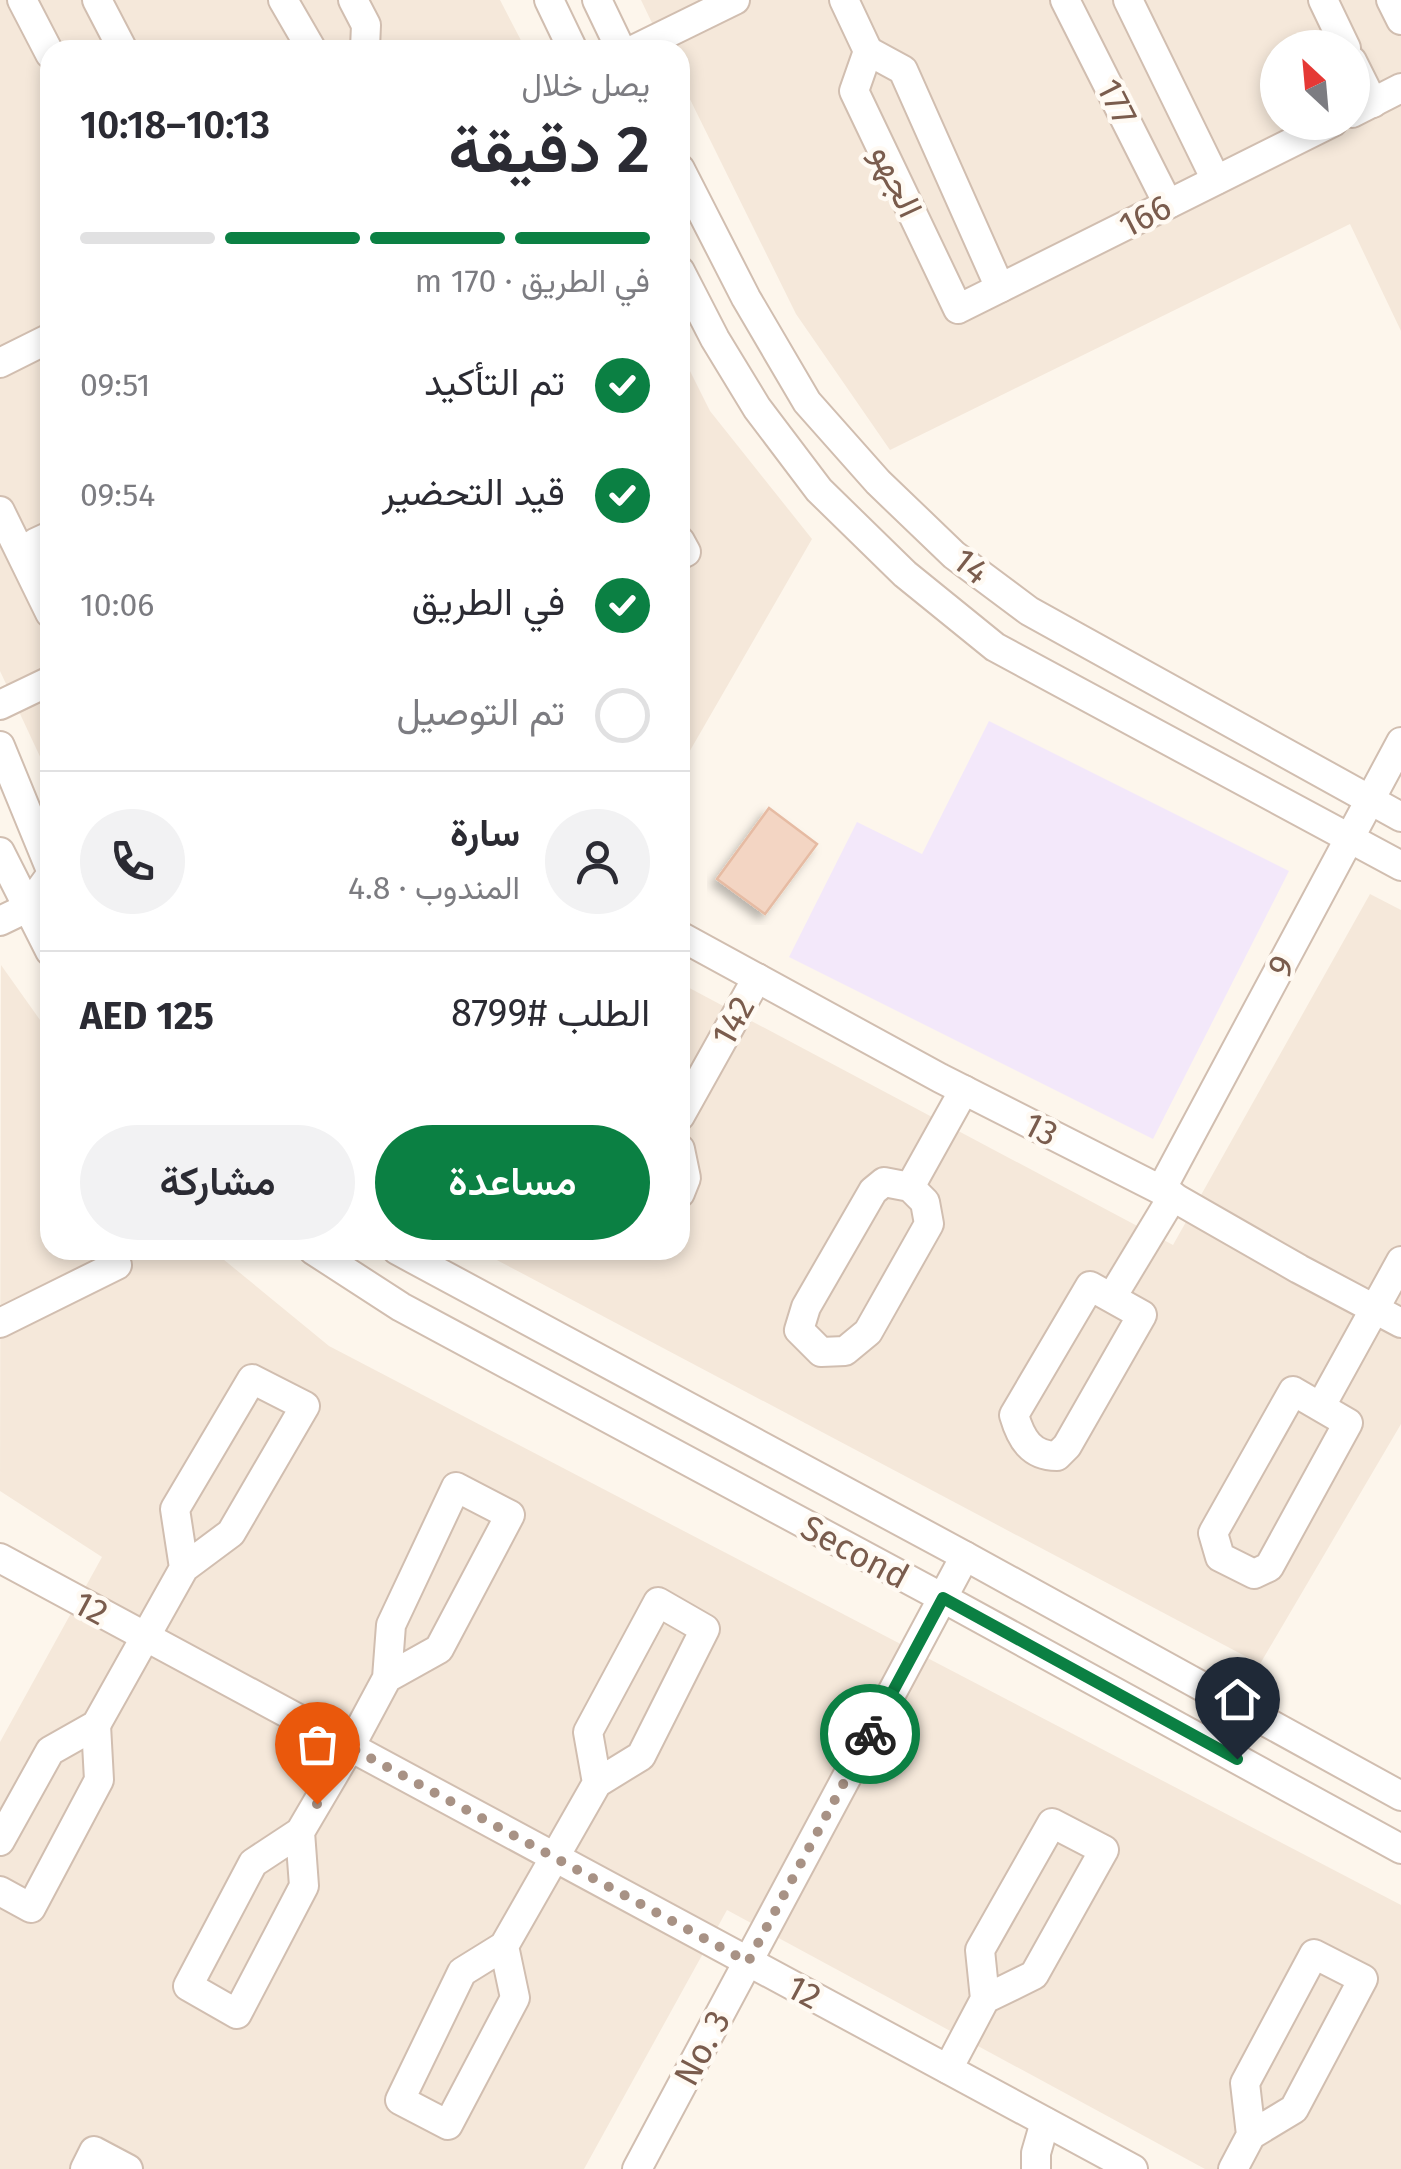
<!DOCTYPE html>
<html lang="ar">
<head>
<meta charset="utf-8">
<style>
	body { margin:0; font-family:"Fira Sans",Vazirmatn,sans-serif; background:#f2f2f3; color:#2b2b33; direction:rtl; height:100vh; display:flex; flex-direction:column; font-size:38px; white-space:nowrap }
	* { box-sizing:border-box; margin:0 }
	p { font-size:32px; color:#7c7c81 }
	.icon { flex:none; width:55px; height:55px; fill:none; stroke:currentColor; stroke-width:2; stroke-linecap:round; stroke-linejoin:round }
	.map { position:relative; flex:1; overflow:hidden; direction:ltr }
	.drawer { position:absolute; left:40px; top:40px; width:650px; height:1220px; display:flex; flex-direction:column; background:#fff; border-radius:30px; box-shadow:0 5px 15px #0003; direction:rtl }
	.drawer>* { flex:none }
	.needle { width:65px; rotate:334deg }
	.tools { position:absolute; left:1260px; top:30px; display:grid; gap:20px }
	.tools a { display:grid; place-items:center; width:110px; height:110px; border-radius:50%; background:#fff; box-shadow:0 5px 15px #0003; font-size:50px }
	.pin { position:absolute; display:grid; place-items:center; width:85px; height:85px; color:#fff; margin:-102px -42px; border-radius:50% 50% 50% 0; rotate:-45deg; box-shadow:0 0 10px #0007 }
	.pin .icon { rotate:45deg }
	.courier { position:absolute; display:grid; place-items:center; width:100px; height:100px; margin:-50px; border:8px solid #0b8043; border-radius:50%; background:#fff; color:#222; box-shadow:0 2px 12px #0007 }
	.headline em { font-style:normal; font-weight:600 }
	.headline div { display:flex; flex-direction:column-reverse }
	.headline { display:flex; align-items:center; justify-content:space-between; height:170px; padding:0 40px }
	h1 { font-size:65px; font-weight:600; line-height:75px }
	.bar { display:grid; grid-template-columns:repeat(4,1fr); gap:15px 10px; align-content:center; height:120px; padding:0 40px }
	.bar i { height:12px; border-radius:8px; background:#e1e1e2 }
	.bar .current { background:#0b8043 }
	.bar p { grid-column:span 4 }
	.line { display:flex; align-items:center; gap:25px; padding:0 40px; border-top:2px solid #e1e1e2 }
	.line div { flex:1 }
	.round { display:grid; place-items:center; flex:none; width:105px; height:105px; border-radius:52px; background:#f2f2f3 }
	ol { padding:0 40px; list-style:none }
	li { display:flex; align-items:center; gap:30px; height:110px }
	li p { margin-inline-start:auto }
	li .icon { padding:10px; border-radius:50%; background:#0b8043; color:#fff; stroke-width:4 }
	li:last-child { color:#7c7c81 }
	li i { width:55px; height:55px; border:5px solid #e1e1e2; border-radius:50% }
	.button { display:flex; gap:20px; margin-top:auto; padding:20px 40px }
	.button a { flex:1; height:115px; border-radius:60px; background:#0b8043; color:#fff; font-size:40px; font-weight:600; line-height:115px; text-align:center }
	.button a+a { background:#f2f2f3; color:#2b2b33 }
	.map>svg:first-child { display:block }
</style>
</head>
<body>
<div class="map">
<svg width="1401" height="2169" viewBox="0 0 1401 2169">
	<defs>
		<filter id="shadow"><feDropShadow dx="-5.5" dy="5.5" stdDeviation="5" flood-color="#0004"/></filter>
	</defs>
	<rect width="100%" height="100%" fill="#fdf6ec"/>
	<g fill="#f5e8da" fill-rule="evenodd">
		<path d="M 0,0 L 500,0 L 526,50 L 50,50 L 50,778 L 0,671 Z"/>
		<path d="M 641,0 L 1401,0 L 1401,331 L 1350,224 L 890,450 L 796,314 L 680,79 L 680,50 L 665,50 ZM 1278,48 L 1352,48 L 1352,122 L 1278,122 Z"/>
		<path d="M 680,351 L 710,411 L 812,539 L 680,768 Z"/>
		<path d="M 1370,894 L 1401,910 L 1401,1424 L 1260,1664 L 478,1250 L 680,1250 L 680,983 L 1173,1245 Z"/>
		<path d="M 1,965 L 50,1034 L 50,1250 L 212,1250 L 329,1346 L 1401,1905 L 1401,2169 L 1205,2169 L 727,1910 L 584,2169 L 0,2169 L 0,1742 L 102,1557 L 0,1491 Z"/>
	</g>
	<path fill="#f3e8fa" d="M 989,721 L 1289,871 L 1153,1139 L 789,957 L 857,822 L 922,854 Z"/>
	<path fill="#f3d5c3" stroke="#e6bba3" stroke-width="2.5" filter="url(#shadow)" d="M 769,808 L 817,844 L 765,914 L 717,879 Z"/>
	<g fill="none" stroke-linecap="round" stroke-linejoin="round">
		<g stroke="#d1beb0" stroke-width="32">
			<g id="minor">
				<path d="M 22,0 L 50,54"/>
				<path d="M 97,0 L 123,50"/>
				<path d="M 283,0 L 312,50"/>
				<path d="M 353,0 L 366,25 L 365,48 L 362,50"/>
				<path d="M 549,0 L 573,50"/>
				<path d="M 597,0 L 621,50"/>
				<path d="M 844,0 L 868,51 L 854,91 L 958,309 L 1333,122"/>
				<path d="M 1065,0 L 1168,204"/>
				<path d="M 1128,0 L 1216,180"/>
				<path d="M 1323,0 L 1346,48"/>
				<path d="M 1391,0 L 1401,20"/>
				<path d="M 633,50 L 735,0"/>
				<path d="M 868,51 L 903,70 L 1000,288"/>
				<path d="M 1352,61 L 1373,103"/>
				<path d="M 1352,113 L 1401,88"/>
				<path d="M 680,169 L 746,298 L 807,402 L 878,482 L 954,555 L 1029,611 L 1401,817"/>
				<path d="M 680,271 L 715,339 L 757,408 L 819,490 L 905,574 L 995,647 L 1401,866"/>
				<path d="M 0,363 L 50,338"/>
				<path d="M 0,511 L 50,613"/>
				<path d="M 680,541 L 686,552 L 680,555"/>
				<path d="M 50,571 L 35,543 L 50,536"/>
				<path d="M 0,705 L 50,681"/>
				<path d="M 0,746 L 50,868"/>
				<path d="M 0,852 L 50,951"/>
				<path d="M 0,921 L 27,908 L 50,876"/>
				<path d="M 680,936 L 940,1078 L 1161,1190 L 1299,1269 L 1401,1323"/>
				<path d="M 680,1116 L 757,978"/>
				<path d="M 680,1149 L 686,1178 L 680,1193"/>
				<path d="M 884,1182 L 910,1187 L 925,1202 L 929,1224 L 868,1332 L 845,1351 L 821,1352 L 799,1330 L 806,1307 L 873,1191 Z"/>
				<path d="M 910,1187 L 964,1090"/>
				<path d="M 1161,1190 L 1401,742"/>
				<path d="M 313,1250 L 401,1307 L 943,1598 L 1401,1849"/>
				<path d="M 397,1250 L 965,1556 L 1401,1796"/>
				<path d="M 1090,1286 L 1142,1315 L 1067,1446 L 1057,1456 C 1031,1456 1021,1439 1014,1415 Z"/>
				<path d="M 1112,1297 L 1173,1196"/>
				<path d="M 0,1323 L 117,1265"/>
				<path d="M 1293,1391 L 1348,1423 L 1269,1567 L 1254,1574 L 1220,1557 L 1213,1533 Z"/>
				<path d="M 1321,1406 L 1401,1261"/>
				<path d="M 0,1558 L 1133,2169"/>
				<path d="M 300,1832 L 304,1886 L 237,2014 L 188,1986 L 253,1863 L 300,1832 L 350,1747 L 387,1678 L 391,1625 L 456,1487 L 510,1515 L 439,1649 L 387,1678"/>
				<path d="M 0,1841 L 50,1751 L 96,1725 L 184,1568 L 231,1533 L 305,1406 L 252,1379 L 175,1509 L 184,1568"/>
				<path d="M 0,1891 L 31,1908 L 99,1780 L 96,1725"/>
				<path d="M 504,1946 L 515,1998 L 448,2125 L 400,2100 L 462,1972 L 504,1946 L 597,1783 L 641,1756 L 705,1629 L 658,1602 L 588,1732 L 597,1783"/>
				<path d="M 948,2069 L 985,1999 L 980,1950 L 1052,1823 L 1104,1850 L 1034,1975 L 985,1999"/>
				<path d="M 85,2169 L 94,2151 L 128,2169"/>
				<path d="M 637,2169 L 965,1556"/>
				<path d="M 1036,2169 L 1036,2153 L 1045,2122"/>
				<path d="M 1233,2169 L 1251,2135 L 1245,2083 L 1314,1954 L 1363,1979 L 1294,2109 L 1251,2135"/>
			</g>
		</g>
		<use href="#minor" stroke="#fff" stroke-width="28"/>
	</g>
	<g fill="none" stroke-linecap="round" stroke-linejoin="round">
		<path stroke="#a89285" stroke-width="10" stroke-dasharray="0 18" d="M 317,1804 L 350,1747 L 748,1962 L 870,1734"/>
		<path stroke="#0b8043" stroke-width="12" d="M 870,1734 L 943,1598 L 1237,1759"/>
	</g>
	<g text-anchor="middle" stroke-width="9" stroke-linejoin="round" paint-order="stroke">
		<g font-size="35" fill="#7a5c4d" stroke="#fffaf3">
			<text transform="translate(1117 102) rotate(63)" y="12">177</text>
			<text transform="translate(897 181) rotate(65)" y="12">الجهو</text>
			<text transform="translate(1145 216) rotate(-27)" y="12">166</text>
			<text transform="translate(971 566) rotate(38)" y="12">14</text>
			<text transform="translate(1281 966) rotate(-62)" y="12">9</text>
			<text transform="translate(733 1021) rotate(-61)" y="12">142</text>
			<text transform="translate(1041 1129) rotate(27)" y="12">13</text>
			<text transform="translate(855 1552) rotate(28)" y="12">Second</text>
			<text transform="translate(91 1608) rotate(28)" y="12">12</text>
			<text transform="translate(804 1992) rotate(28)" y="12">12</text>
			<text transform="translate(702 2048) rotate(-62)" y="12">No. 3</text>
		</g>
	</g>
</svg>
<div class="tools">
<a><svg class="needle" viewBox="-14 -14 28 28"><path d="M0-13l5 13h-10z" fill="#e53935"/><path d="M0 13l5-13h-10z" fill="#7c7c81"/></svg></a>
</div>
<div class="pin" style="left:317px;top:1804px;background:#ea580c"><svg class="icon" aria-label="bag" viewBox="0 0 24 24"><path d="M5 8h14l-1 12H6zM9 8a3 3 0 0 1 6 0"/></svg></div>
<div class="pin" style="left:1237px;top:1759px;background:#1f2937"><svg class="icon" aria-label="home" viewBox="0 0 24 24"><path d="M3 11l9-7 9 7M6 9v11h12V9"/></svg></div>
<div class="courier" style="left:870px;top:1734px"><svg class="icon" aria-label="bike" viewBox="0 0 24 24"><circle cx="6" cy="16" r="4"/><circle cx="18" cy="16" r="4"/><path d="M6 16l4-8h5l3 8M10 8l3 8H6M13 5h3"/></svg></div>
<section class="drawer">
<div class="headline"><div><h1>2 دقيقة</h1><p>يصل خلال</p></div><em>10:13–10:18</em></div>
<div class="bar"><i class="current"></i><i class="current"></i><i class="current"></i><i></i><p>في الطريق · 170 m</p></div>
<ol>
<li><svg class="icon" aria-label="check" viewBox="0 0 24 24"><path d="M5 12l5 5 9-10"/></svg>تم التأكيد<p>09:51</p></li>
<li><svg class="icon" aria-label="check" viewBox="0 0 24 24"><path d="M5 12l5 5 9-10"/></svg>قيد التحضير<p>09:54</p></li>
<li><svg class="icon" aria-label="check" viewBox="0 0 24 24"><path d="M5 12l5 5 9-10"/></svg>في الطريق<p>10:06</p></li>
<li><i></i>تم التوصيل</li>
</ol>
<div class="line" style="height:180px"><a class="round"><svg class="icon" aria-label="person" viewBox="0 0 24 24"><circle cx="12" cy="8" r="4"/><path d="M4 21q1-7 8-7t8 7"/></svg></a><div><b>سارة</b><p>المندوب · 4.8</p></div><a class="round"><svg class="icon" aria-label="phone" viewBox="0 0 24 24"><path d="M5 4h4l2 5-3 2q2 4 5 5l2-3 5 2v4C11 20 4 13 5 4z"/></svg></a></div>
<div class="line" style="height:130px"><div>الطلب #8799</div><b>AED 125</b></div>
<div class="button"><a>مساعدة</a><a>مشاركة</a></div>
</section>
</div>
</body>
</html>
